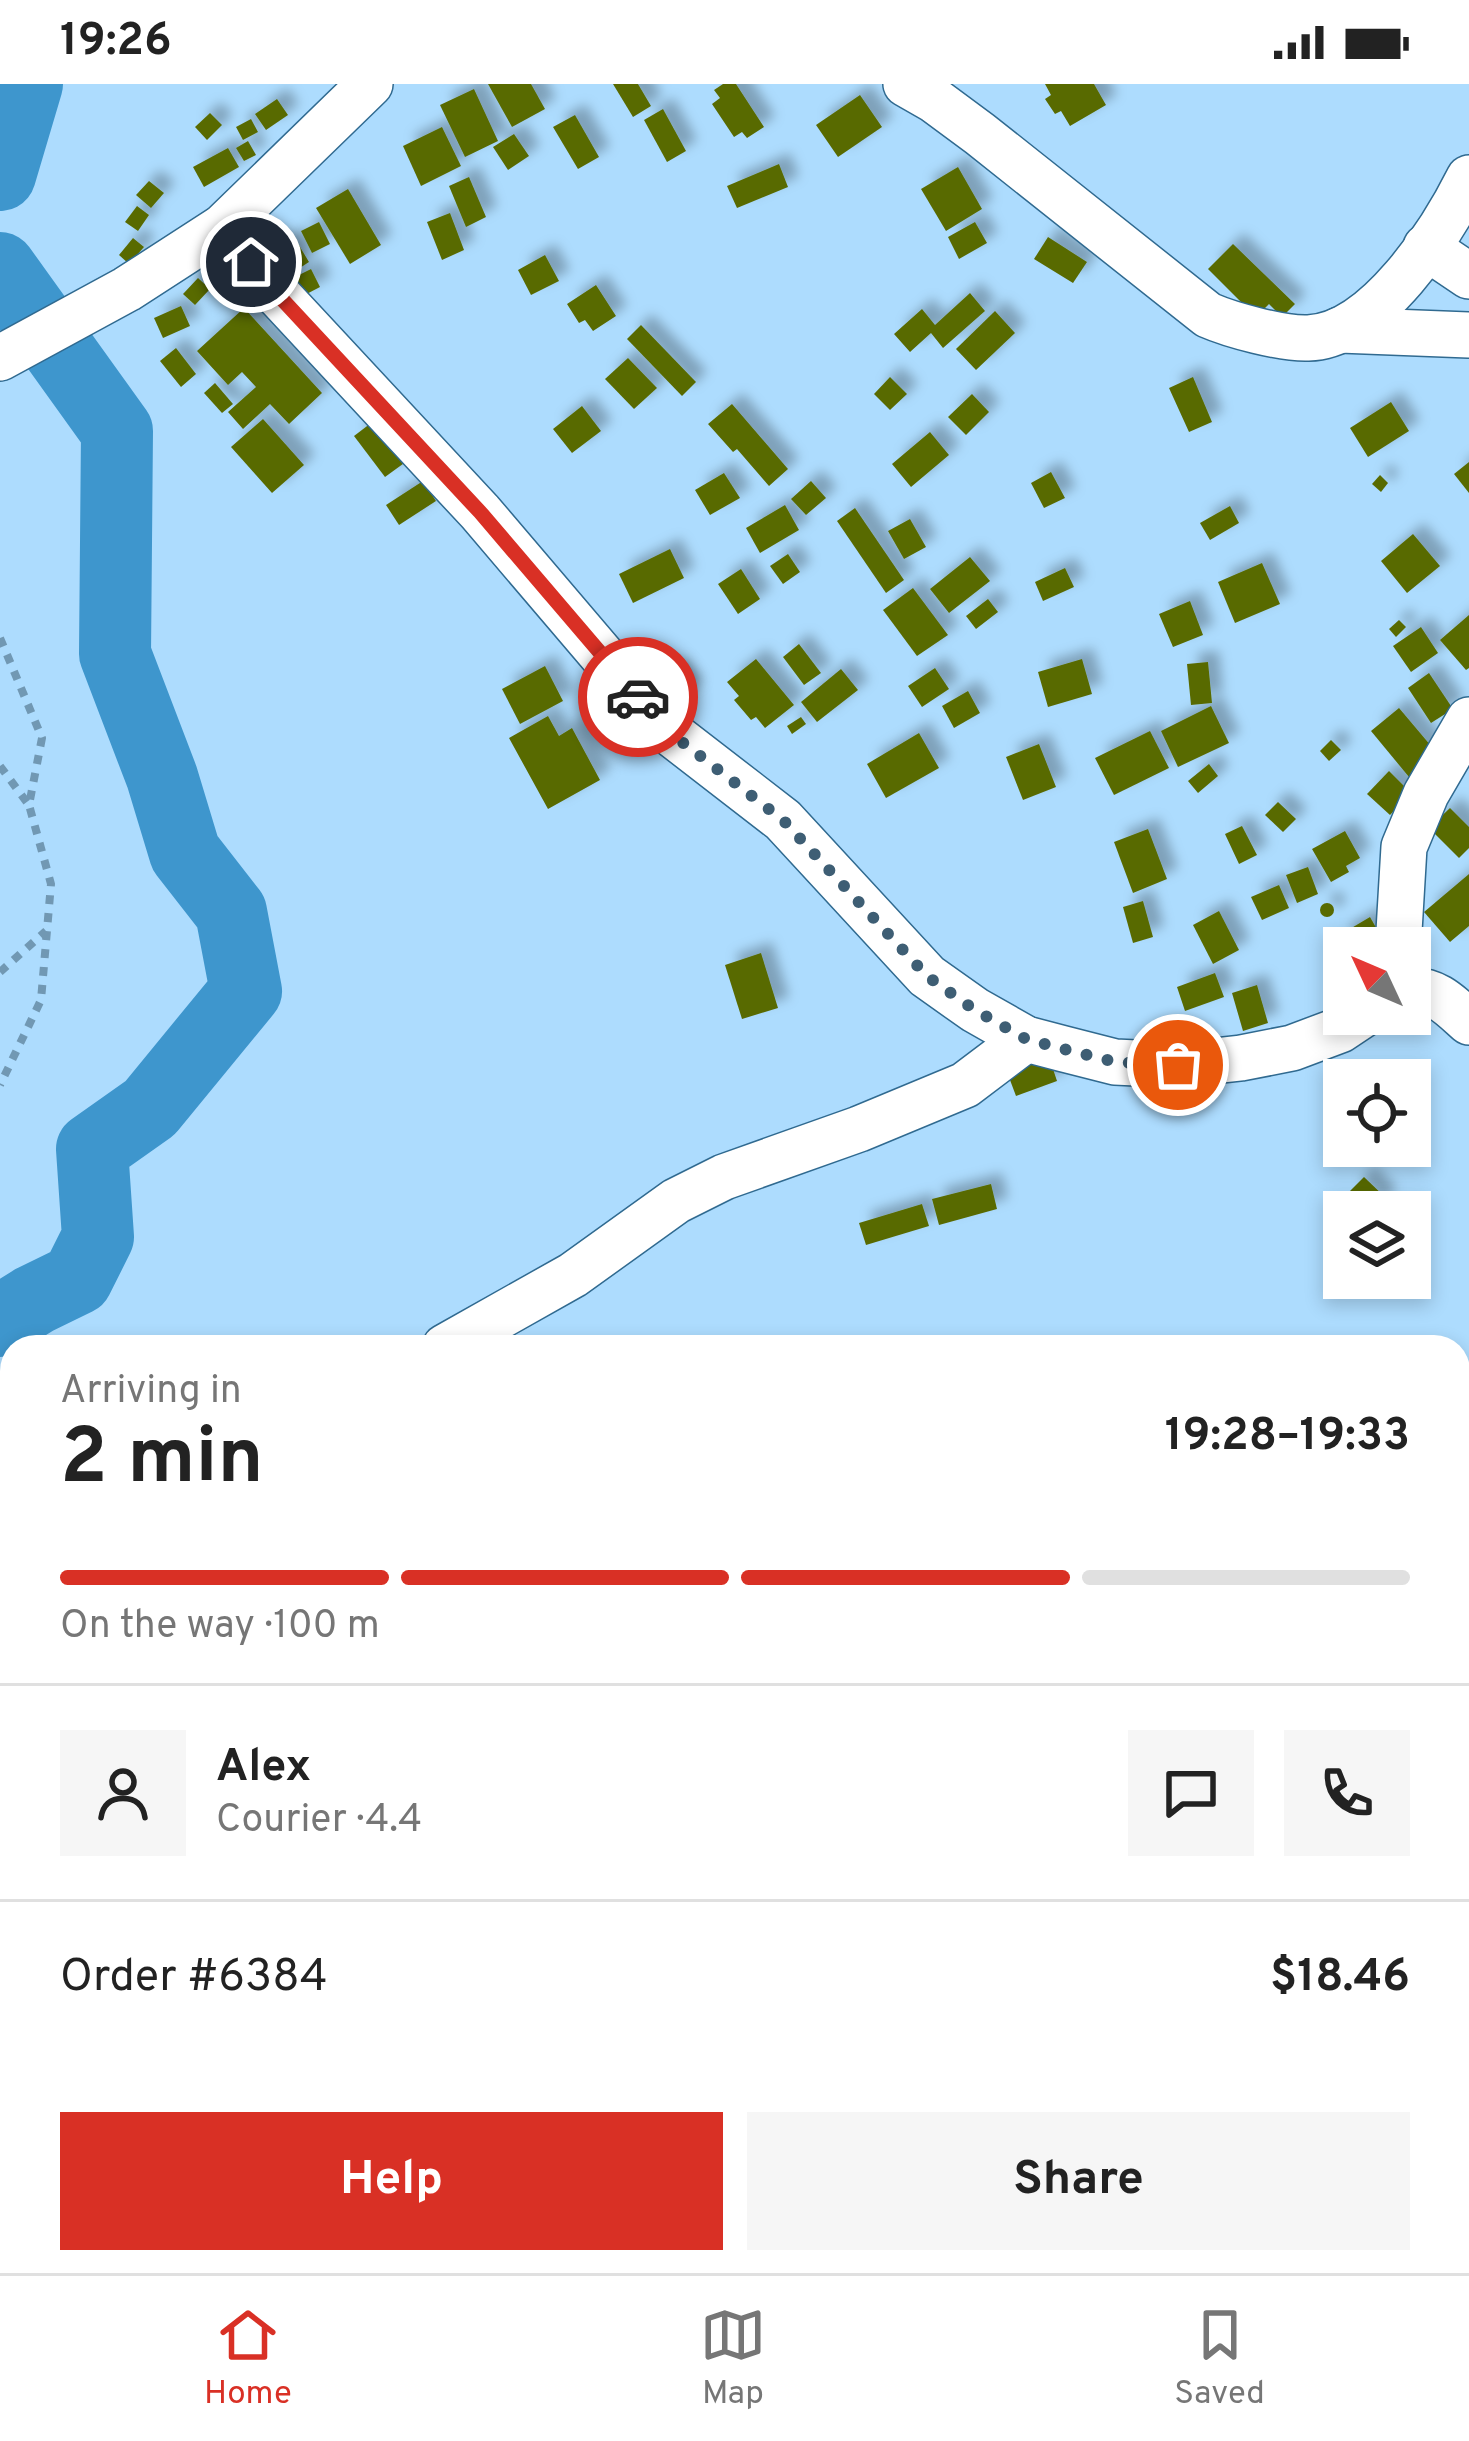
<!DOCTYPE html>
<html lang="en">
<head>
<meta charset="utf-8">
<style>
	body { margin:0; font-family:Overpass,sans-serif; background:#f6f6f6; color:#222; height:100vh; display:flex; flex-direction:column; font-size:45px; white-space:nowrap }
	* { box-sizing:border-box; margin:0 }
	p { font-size:39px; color:#767676 }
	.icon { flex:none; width:66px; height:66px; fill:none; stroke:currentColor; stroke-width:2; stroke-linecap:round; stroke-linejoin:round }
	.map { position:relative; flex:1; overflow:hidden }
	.side { position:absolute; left:0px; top:1251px; width:1470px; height:939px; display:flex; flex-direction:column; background:#fff; border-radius:36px 36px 0 0; box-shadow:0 6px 18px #0003 }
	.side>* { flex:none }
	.needle { width:78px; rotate:314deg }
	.fabs { position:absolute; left:1323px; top:843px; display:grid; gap:24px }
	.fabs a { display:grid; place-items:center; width:108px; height:108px; border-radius:0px; background:#fff; box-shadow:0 6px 18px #0003; font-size:60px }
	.pin { position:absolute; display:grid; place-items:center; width:102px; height:102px; color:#fff; margin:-51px; border:6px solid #fff; border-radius:50%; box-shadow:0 3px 12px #0007 }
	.courier { position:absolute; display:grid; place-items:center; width:120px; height:120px; margin:-60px; border:9px solid #d93025; border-radius:50%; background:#fff; color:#222; box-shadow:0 3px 15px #0007 }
	.overview em { font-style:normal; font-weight:700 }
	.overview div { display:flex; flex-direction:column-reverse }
	.overview { display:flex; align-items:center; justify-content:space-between; height:204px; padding:0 60px }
	h1 { font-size:78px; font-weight:700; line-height:90px }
	.bar { display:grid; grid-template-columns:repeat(4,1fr); gap:18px 12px; align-content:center; height:144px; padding:0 60px }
	.bar i { height:15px; border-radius:9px; background:#e0e0e0 }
	.bar .on { background:#d93025 }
	.bar p { grid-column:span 4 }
	.line { display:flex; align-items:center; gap:30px; padding:0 60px; border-top:3px solid #e0e0e0 }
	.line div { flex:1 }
	.round { display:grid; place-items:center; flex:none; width:126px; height:126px; border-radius:0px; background:#f6f6f6 }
	.button { display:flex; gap:24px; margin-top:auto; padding:24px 60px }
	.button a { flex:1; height:138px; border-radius:0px; background:#d93025; color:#fff; font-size:48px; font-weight:700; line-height:138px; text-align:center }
	.button a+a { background:#f6f6f6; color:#222 }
	.status { display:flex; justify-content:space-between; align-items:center; height:84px; padding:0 60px; background:#fff; direction:ltr }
	.status svg { height:33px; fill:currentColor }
	.tabs { display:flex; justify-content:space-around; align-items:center; height:168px; border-top:3px solid #e0e0e0; background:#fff; font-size:33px; color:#767676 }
	.tabs a { display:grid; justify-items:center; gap:6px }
	.tabs .on { color:#d93025 }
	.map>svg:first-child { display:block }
</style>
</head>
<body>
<div class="status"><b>19:26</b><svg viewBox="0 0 49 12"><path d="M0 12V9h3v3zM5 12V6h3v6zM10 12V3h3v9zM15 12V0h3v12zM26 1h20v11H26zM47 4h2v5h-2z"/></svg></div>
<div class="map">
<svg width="1469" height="2189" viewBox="0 0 1469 2189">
	<defs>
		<filter id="shadow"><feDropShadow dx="11" dy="-11" stdDeviation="6" flood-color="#0004"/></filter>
	</defs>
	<rect width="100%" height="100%" fill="#addcfe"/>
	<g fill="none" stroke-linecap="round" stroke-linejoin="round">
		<g stroke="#3e96cd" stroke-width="72">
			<path d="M 0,91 L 27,0"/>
			<path d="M 0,184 L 117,347 L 115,570 L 162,693 L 185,769 L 231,828 L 246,907 L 150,1024 L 92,1065 L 98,1153 L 77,1195 L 34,1216 L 0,1237"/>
			<path d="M 0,1617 L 12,1624"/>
			<path d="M 0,1899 L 12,1892"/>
			<path d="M 0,2116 L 12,2142"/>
			<path d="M 56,2178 L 72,2189"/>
		</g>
	</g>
	<g fill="#596a00" filter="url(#shadow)">
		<path d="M 488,0 L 531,0 L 545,25 L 512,43 Z"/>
		<path d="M 613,0 L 638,0 L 651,22 L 633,33 Z"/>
		<path d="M 723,0 L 736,0 L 764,43 L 747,54 L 742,48 L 734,53 L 712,20 L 720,14 L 714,6 Z"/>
		<path d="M 1045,0 L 1094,0 L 1106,21 L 1070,42 L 1061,27 L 1055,30 L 1045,15 L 1051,11 Z"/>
		<path d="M 474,5 L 498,57 L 465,73 L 440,21 Z"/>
		<path d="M 860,11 L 882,43 L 838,73 L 816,41 Z"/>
		<path d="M 277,15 L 288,31 L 266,46 L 255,30 Z"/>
		<path d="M 663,25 L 686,67 L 667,78 L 644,36 Z"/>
		<path d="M 210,29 L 222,41 L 207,56 L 195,43 Z"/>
		<path d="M 575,31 L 599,73 L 578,85 L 553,43 Z"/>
		<path d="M 251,35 L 258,48 L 243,56 L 236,43 Z"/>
		<path d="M 442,43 L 461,82 L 421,102 L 403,62 Z"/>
		<path d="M 514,50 L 529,72 L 508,86 L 493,63 Z"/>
		<path d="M 248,57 L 256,71 L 244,77 L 236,64 Z"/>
		<path d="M 228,64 L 239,83 L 204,103 L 193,83 Z"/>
		<path d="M 779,80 L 788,103 L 737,124 L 727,102 Z"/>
		<path d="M 958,83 L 982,125 L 946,147 L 921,105 Z"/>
		<path d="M 469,93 L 486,133 L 466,143 L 449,102 Z"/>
		<path d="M 149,97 L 164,109 L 151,124 L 136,111 Z"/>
		<path d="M 348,105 L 381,161 L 350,180 L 316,124 Z"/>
		<path d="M 137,122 L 149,131 L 138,147 L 125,138 Z"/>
		<path d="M 450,129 L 464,166 L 442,176 L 427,138 Z"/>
		<path d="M 319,138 L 330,160 L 312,169 L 301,147 Z"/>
		<path d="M 975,138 L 987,159 L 959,175 L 948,153 Z"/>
		<path d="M 294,153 L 309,178 L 286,193 L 270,168 Z"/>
		<path d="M 1048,153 L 1087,178 L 1073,199 L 1034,175 Z"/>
		<path d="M 133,154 L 144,163 L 129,180 L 119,171 Z"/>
		<path d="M 1233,160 L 1295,220 L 1282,233 L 1269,220 L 1256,233 L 1208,185 Z"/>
		<path d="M 545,171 L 559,197 L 531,211 L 518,186 Z"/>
		<path d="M 311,185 L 320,203 L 297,215 L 287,197 Z"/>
		<path d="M 198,194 L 210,205 L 195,221 L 183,210 Z"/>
		<path d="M 596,201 L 616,232 L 593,247 L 585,236 L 579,239 L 567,220 Z"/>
		<path d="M 970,209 L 985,227 L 943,264 L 931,249 L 910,268 L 894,250 L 922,225 L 935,241 Z"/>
		<path d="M 181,222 L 190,242 L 163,254 L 154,234 Z"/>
		<path d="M 244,224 L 322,309 L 289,340 L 270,320 L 243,345 L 228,328 L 256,303 L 242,288 L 228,301 L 197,267 Z"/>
		<path d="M 995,227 L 1015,249 L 976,286 L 956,265 Z"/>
		<path d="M 641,241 L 696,298 L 682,312 L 627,255 Z"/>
		<path d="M 176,264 L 196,290 L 181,303 L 160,277 Z"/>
		<path d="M 628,274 L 657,304 L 634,325 L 605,295 Z"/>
		<path d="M 890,293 L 907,310 L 890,326 L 874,310 Z"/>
		<path d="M 1193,293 L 1212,338 L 1189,348 L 1169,304 Z"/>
		<path d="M 215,299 L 233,320 L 222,329 L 204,309 Z"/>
		<path d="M 972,310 L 989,328 L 966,351 L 948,333 Z"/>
		<path d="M 1391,318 L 1409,347 L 1368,373 L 1350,344 Z"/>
		<path d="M 732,320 L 788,385 L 769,402 L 737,365 L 733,368 L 708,340 Z"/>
		<path d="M 582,322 L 601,347 L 572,369 L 553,345 Z"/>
		<path d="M 263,335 L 304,381 L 272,409 L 231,363 Z"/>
		<path d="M 375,336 L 407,377 L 385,393 L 354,352 Z"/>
		<path d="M 930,348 L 949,371 L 911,403 L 892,380 Z"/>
		<path d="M 1469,378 L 1469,409 L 1454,390 Z"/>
		<path d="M 1051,388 L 1065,414 L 1044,424 L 1031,399 Z"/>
		<path d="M 724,389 L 740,414 L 710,431 L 695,406 Z"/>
		<path d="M 1380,391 L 1388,399 L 1381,408 L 1372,400 Z"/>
		<path d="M 423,397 L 436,417 L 399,441 L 386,421 Z"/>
		<path d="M 811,397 L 826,414 L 806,431 L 791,415 Z"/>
		<path d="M 785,421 L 799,446 L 760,469 L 746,444 Z"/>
		<path d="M 1230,422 L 1239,439 L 1210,456 L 1200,439 Z"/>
		<path d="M 855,424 L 904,496 L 886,509 L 837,437 Z"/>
		<path d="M 910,435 L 926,463 L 904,475 L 888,447 Z"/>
		<path d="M 1413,450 L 1440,482 L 1407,509 L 1381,477 Z"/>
		<path d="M 670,465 L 684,494 L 633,519 L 619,490 Z"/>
		<path d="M 788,470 L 800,488 L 783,500 L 770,482 Z"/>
		<path d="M 970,473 L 990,497 L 949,529 L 930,505 Z"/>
		<path d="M 1262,479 L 1280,520 L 1235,539 L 1218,498 Z"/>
		<path d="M 1065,484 L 1074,503 L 1043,517 L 1035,498 Z"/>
		<path d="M 741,485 L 760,515 L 738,530 L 718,500 Z"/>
		<path d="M 913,504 L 948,551 L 917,572 L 883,526 Z"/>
		<path d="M 988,515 L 998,528 L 976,545 L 966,532 Z"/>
		<path d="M 1190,517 L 1203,551 L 1173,563 L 1159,530 Z"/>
		<path d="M 1469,531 L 1469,584 L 1466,586 L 1440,556 Z"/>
		<path d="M 1399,536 L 1406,543 L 1396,553 L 1389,545 Z"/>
		<path d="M 1421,543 L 1438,569 L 1411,588 L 1393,562 Z"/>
		<path d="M 799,560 L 821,589 L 804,601 L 783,573 Z"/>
		<path d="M 756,575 L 794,621 L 765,644 L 756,633 L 751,636 L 734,616 L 739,612 L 727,598 Z"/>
		<path d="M 1082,575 L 1092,610 L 1048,623 L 1038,588 Z"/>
		<path d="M 1208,578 L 1212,619 L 1191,621 L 1187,580 Z"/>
		<path d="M 545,582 L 563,617 L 520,640 L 502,605 Z"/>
		<path d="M 675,584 L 693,607 L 676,620 L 659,596 Z"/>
		<path d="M 935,584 L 949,605 L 922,623 L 908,602 Z"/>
		<path d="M 841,585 L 858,606 L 817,638 L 801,618 Z"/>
		<path d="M 1429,589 L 1453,625 L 1431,639 L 1408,604 Z"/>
		<path d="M 968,607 L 980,629 L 954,644 L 942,622 Z"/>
		<path d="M 1211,622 L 1229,659 L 1178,683 L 1161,647 Z"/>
		<path d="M 1399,624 L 1437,669 L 1409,693 L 1371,647 Z"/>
		<path d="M 548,632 L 559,652 L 572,644 L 600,696 L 548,725 L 509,654 Z"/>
		<path d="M 801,633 L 806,640 L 792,650 L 787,642 Z"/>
		<path d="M 1150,647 L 1169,684 L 1114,711 L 1095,674 Z"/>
		<path d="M 919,649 L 939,684 L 886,714 L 867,680 Z"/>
		<path d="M 1331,656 L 1341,666 L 1329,677 L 1320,667 Z"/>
		<path d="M 1039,660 L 1056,703 L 1023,716 L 1006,673 Z"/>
		<path d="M 1209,680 L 1218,692 L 1198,709 L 1188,697 Z"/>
		<path d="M 1389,687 L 1411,709 L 1390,731 L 1367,710 Z"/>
		<path d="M 1278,718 L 1296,735 L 1283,748 L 1265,731 Z"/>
		<path d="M 1450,724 L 1469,743 L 1469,764 L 1459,774 L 1429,744 Z"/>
		<path d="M 1242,742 L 1257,771 L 1239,780 L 1225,750 Z"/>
		<path d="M 1148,745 L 1167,795 L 1133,809 L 1114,758 Z"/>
		<path d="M 1345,747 L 1360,774 L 1346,782 L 1349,788 L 1331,798 L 1312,765 Z"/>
		<path d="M 1308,783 L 1318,810 L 1297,819 L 1286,791 Z"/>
		<path d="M 1469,790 L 1469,842 L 1450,858 L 1424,828 Z"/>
		<path d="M 1279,801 L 1289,824 L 1262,836 L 1251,813 Z"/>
		<path d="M 1143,817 L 1153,853 L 1133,859 L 1123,823 Z"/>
		<circle cx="1327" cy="826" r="7"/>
		<path d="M 1219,827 L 1239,866 L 1213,880 L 1193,841 Z"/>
		<path d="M 1370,833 L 1386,861 L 1381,864 L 1346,864 L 1338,852 Z"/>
		<path d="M 761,869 L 778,924 L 742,935 L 725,881 Z"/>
		<path d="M 1215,889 L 1224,913 L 1185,927 L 1177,903 Z"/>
		<path d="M 1257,901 L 1268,939 L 1243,947 L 1232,909 Z"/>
		<path d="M 1049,973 L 1057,997 L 1016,1012 L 1007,988 Z"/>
		<path d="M 1364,1093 L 1386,1114 L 1373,1128 L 1350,1107 Z"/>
		<path d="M 991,1100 L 997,1125 L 939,1141 L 932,1115 Z"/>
		<path d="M 922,1120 L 929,1142 L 866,1161 L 859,1139 Z"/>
		<rect x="1458" y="1404" width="11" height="52"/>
		<rect x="1458" y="1501" width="11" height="95"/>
	</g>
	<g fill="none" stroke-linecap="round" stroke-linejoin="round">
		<g stroke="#306a90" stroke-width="48">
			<g id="minor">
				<path d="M 906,0 L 934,16 L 980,50 L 1208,231 C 1231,241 1282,255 1308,254 C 1376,252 1442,148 1469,94"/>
				<path d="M 223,143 L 280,213 L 480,428 L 664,644 L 783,736 L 927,892 L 975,926 L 1026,955 L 1064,965 L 1115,978 L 1178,981 L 1241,974 L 1292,964 L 1340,946 L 1364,930"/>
				<path d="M 1426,163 L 1469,192"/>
				<path d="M 1340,246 L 1469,251"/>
				<path d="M 0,274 L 127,205 L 223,143 L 370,0"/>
				<path d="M 1398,864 L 1404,763 L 1426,710 L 1469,636"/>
				<path d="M 1410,907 C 1435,904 1452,923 1469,938"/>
				<path d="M 445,1263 L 573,1191 L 676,1117 L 724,1093 L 859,1045 L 965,1001 L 1026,955"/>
				<path d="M 1458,1389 L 1469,1388"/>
				<path d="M 593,2178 L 602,2189"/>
			</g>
		</g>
		<g stroke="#7198b3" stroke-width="8" stroke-dasharray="9 9" stroke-linecap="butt">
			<path d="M 0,554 L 42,654 L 29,721 L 51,800 L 41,916 L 0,1001"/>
			<path d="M 0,682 L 28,720"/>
			<path d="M 0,888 L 46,847"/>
		</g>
		<use href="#minor" stroke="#fff" stroke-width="45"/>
	</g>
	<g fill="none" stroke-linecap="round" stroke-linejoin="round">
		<path stroke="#3e5e74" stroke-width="12" stroke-dasharray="0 21.6" d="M 638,613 L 664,644 L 783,736 L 927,892 L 975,926 L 1026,955 L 1064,965 L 1115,978 L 1178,981"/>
		<path stroke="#d93025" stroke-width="15" d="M 251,178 L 280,213 L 480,428 L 638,613"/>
	</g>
</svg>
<div class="fabs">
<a><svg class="needle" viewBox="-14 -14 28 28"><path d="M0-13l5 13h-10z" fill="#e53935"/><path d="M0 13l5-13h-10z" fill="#767676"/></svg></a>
<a><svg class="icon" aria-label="locate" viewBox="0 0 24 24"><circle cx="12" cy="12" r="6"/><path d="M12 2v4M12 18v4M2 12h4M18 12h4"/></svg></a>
<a><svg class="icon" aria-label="layers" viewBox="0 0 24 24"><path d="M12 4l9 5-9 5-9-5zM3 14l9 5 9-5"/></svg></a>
</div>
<div class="pin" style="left:1178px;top:981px;background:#ea580c"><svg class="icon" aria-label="bag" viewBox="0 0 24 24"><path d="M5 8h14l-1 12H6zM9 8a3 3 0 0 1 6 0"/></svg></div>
<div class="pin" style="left:251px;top:178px;background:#1f2937"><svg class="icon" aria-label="home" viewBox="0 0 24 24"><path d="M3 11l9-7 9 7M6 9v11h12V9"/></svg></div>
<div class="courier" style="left:638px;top:613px"><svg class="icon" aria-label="car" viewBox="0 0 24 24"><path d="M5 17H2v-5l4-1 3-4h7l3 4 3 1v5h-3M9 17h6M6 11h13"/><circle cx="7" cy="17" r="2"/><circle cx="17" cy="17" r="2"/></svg></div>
<section class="side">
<div class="overview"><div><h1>2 min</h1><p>Arriving in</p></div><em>19:28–19:33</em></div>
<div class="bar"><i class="on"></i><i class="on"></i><i class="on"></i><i></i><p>On the way · 100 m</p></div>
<div class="line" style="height:216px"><a class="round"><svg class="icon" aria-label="person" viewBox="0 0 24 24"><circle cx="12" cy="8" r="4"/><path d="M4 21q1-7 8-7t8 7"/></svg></a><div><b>Alex</b><p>Courier · 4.4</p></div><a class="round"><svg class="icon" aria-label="chat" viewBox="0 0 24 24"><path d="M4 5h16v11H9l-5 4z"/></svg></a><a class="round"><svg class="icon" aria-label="phone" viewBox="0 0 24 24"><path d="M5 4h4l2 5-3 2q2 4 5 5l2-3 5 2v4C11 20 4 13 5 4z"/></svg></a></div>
<div class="line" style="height:156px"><div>Order #6384</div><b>$18.46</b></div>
<div class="button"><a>Help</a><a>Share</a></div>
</section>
</div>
<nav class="tabs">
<a class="on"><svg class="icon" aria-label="home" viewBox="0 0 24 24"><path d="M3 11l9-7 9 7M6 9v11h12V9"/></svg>Home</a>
<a><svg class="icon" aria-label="map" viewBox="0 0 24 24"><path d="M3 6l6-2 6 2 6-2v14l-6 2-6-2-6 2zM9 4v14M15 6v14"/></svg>Map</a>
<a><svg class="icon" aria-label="saved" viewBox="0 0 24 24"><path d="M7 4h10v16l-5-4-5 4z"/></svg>Saved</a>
</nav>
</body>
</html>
